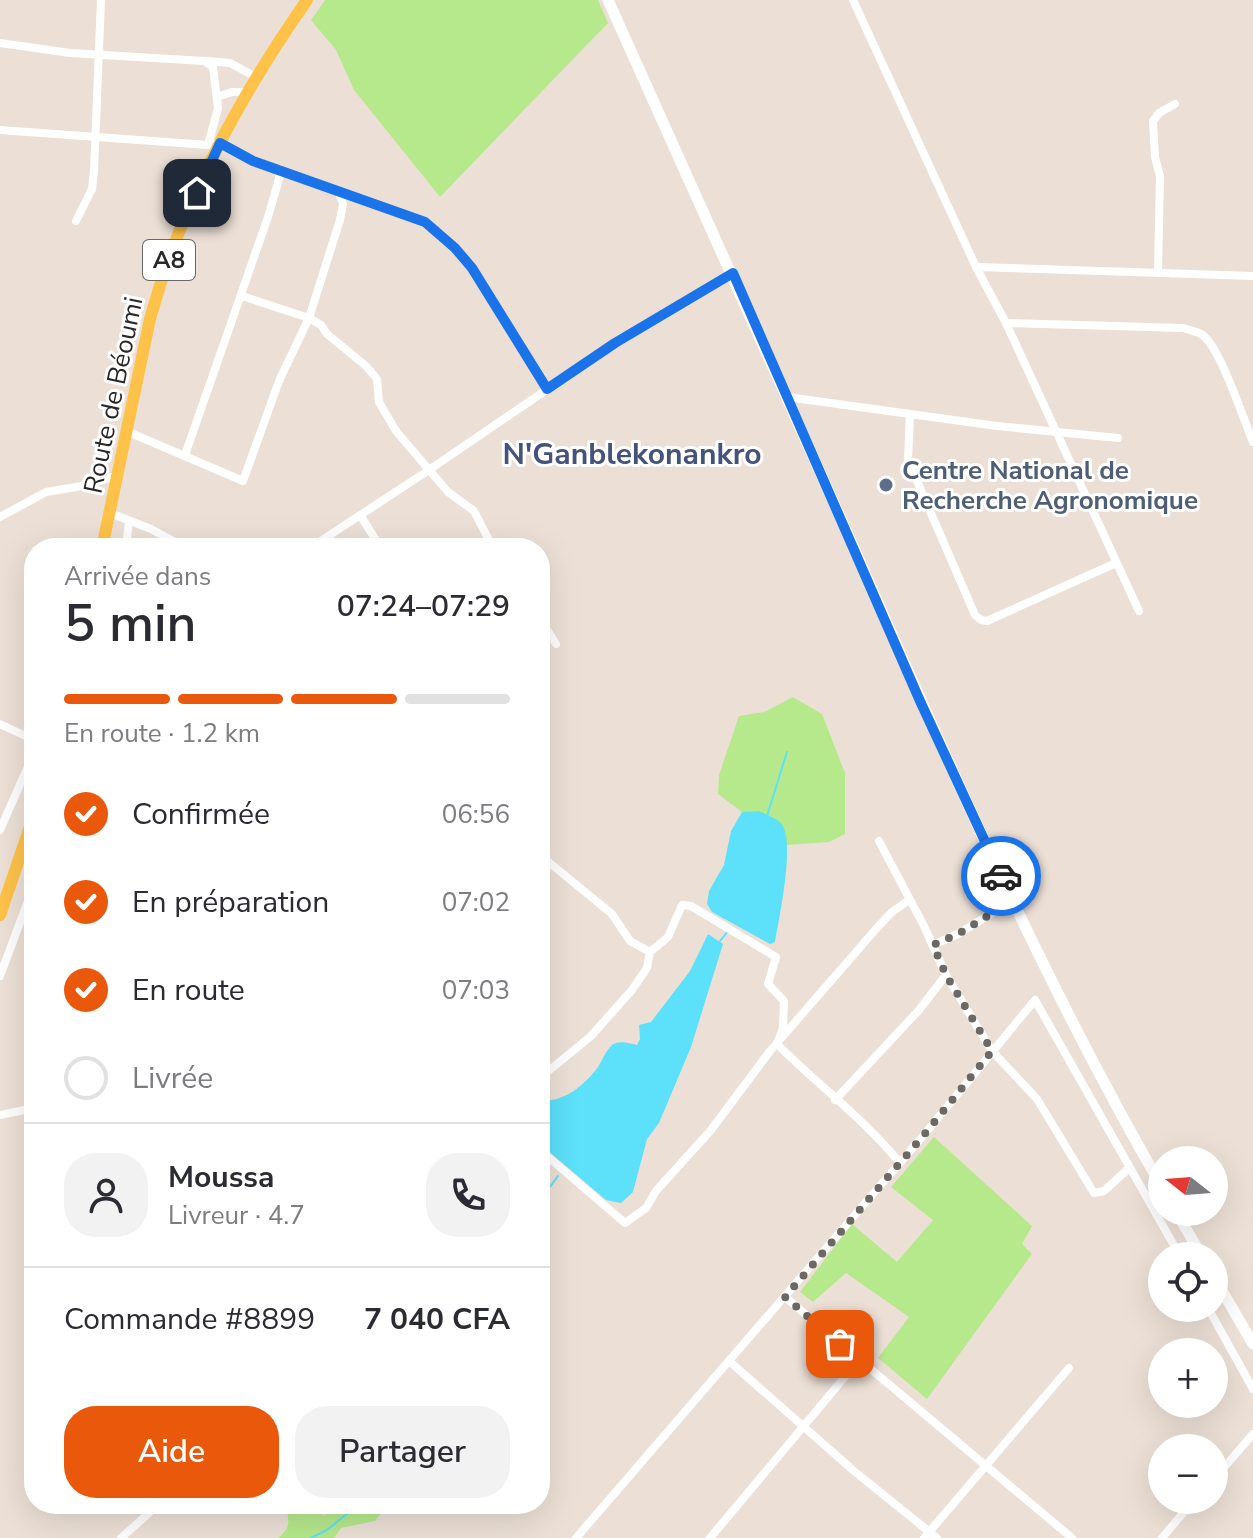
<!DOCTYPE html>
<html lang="fr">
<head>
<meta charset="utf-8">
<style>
	body { margin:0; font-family:"Nunito Sans",sans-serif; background:#f2f2f3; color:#2b2b33; height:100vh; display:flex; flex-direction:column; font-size:30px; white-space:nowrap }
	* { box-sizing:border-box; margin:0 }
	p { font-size:26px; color:#7c7c81 }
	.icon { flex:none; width:44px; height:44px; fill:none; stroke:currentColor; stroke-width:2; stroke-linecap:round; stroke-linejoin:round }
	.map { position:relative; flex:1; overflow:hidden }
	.details { position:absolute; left:24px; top:538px; width:526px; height:976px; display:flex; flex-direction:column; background:#fff; border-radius:32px; box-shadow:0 8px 32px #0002 }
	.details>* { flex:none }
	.needle { width:52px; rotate:287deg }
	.controls { position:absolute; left:1148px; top:1146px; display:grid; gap:16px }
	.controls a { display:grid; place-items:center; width:80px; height:80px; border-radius:50%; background:#fff; box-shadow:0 8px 32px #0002; font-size:40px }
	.pin { position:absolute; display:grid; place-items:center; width:68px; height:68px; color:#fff; margin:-34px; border-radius:16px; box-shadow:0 4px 12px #0006 }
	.courier { position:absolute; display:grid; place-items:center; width:80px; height:80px; margin:-40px; border:6px solid #1a73e8; border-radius:50%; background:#fff; color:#222; box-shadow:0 2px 10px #0007 }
	.head em { font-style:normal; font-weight:600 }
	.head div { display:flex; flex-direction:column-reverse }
	.head { display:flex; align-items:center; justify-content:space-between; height:136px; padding:0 40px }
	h1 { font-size:52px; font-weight:600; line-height:60px }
	.bar { display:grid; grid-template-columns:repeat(4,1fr); gap:12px 8px; align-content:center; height:96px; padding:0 40px }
	.bar i { height:10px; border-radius:6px; background:#e1e1e2 }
	.bar .active { background:#ea580c }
	.bar p { grid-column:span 4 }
	.line { display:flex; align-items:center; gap:20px; padding:0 40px; border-top:2px solid #e1e1e2 }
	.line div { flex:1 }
	.round { display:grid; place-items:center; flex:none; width:84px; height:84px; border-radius:32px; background:#f2f2f3 }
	ol { padding:0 40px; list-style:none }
	li { display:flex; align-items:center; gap:24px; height:88px }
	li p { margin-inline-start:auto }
	li .icon { padding:8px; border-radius:50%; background:#ea580c; color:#fff; stroke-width:4 }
	li:last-child { color:#7c7c81 }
	li i { width:44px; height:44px; border:4px solid #e1e1e2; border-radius:50% }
	.action { display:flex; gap:16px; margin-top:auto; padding:16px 40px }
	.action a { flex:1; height:92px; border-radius:32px; background:#ea580c; color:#fff; font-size:32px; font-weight:600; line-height:92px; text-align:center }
	.action a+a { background:#f2f2f3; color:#2b2b33 }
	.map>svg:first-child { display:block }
</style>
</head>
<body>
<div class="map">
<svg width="1253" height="1538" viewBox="0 0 1253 1538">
	<rect width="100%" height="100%" fill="#ece0d6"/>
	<g fill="#b5e98c">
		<path d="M 325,0 L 598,0 L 608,23 L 440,197 L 354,90 L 336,50 L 311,20 Z"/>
		<path d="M 793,697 L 822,714 L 845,773 L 845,834 L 829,842 L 786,845 L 786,837 L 759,811 L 742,812 L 718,794 L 719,775 L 739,716 L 764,712 Z"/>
		<path d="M 934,1137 L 1032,1226 L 1022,1244 L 1032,1254 L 927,1399 L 878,1358 L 909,1317 L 846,1273 L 813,1302 L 800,1292 L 852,1224 L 897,1262 L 933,1220 L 891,1187 Z"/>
		<path d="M 285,1504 L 316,1504 L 323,1516 L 348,1504 L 388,1504 L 375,1521 L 341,1528 L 334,1538 L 278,1538 C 292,1527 289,1520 285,1504 Z"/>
	</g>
	<g fill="#5de0fa">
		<path d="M 759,811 C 765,814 776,818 781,823 C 796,841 779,918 775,942 L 770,944 L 712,912 L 707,904 L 709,891 L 724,865 L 731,831 L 742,812 Z"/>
		<path d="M 708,934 L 723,944 L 691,1047 L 659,1123 L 647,1139 L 633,1192 L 621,1203 L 606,1200 L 540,1144 L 540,1101 C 564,1102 584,1086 598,1067 C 602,1061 606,1050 612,1045 C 619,1040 629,1043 637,1045 L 640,1039 L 639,1025 L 651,1022 L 690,971 Z"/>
	</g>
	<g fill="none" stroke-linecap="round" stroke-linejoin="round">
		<g stroke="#5de0fa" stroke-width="2">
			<path d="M 767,816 L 787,752"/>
			<path d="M 720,941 L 728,931"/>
			<path d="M 540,1200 L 558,1176"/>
			<path d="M 311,1538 L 327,1530 L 359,1504"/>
		</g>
		<g stroke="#fff" stroke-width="8">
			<path d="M 853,0 L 976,267 L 1006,323 L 1183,328 C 1188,330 1196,331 1201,334 C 1220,345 1243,419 1253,442"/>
			<path d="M 0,43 L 70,53 L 204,61 L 213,67 L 218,108 L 208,145"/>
			<path d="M 208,61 L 230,63 L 256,77"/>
			<path d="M 217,97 L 232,92 L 247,92"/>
			<path d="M 0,130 L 208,145 L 220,143 L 253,161 L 425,222 L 455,248 L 472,268 L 547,389"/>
			<path d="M 76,221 L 92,189 L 94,171 L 101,0"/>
			<path d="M 976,267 L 1253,276"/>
			<path d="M 1158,271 L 1160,176 L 1155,157 L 1153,121 L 1159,113 L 1175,104"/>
			<path d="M 242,296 L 309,318 L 321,325 L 327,334 L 366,366 L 377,379 L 379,402 L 396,431 L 448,492 L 474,511 L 493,548"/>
			<path d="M 1006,323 L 1139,611"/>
			<path d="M 787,397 L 997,426 L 1118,438"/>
			<path d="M 910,414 L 908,460 L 975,615 L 981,620 L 987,621 L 1116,563"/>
			<path d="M 126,431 L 243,481 L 279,381 L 309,318 L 340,220 L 343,204 L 339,193"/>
			<path d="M 185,455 L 268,217 L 279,179 L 279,169"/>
			<path d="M 110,513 L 151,529 L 186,548"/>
			<path d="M 360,515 L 381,548"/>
			<path d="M 0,517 L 46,492 L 88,485 L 118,475"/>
			<path d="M 126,548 L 129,521"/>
			<path d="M 310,548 L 429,470 L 615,343 L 733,273"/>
			<path d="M 540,618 L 556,644"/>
			<path d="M 0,724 L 34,740"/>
			<path d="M 0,830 L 34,753"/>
			<path d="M 879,841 L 924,926 L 946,975 L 992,1051 L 1037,1099 L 1094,1193 L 1104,1191 L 1128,1169"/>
			<path d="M 540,855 L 612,914 L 630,941 L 650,952"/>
			<path d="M 933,945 L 958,934 L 1012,901"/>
			<path d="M 0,976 L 34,885"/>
			<path d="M 540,1078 L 591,1036 L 632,990 L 647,968 L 650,952 L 668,937 L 682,905 L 691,906 L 776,957 L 768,984 L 784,1001 L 783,1028 L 777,1044 C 817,1084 865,1120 900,1163"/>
			<path d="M 835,1100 L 919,1010 L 946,975"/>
			<path d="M 0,1115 L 34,1108"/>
			<path d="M 540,1150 L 625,1223 L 646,1208 L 656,1191 L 711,1130 L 770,1051 L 876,929 L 892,912 L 909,900"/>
			<path d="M 785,1297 L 1072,1538"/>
			<path d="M 1208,1308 L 1253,1389"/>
			<path d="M 34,1344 L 34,1349"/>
			<path d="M 729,1361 L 854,1471 L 937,1538"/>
			<path d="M 1214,1479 L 1253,1434"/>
			<path d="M 121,1538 L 159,1504"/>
			<path d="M 576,1538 L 923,1136 L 1035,1000 L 1180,1256"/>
			<path d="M 710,1538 L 859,1360"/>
			<path d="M 924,1538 L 1069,1368"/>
			<path d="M 1162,1538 L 1194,1500"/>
		</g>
		<g stroke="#fff" stroke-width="11">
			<path d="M 608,0 C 688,181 771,360 851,541 C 947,760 1042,980 1162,1187"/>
			<path d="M 1176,1212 L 1202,1256"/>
			<path d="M 1214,1277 L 1253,1344"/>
		</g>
		<g stroke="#fec248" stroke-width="12">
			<path d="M 102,548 L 150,319 C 181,205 239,97 307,0"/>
			<path d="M 0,915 L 34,815"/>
		</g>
	</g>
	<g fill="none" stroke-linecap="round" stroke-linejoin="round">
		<path stroke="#6c6864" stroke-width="8" stroke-dasharray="0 14.4" d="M 840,1344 L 785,1297 L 923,1136 L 992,1051 L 946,975 L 933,945 L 958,934 L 1012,901 L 1001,876"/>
		<path stroke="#1a73e8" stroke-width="10" d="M 197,193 L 220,143 L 253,161 L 425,222 L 455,248 L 472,268 L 547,389 L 615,343 L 733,273 L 920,701 L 1001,876"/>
	</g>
	<circle fill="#5c6f8a" stroke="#fff" stroke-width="3" cx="886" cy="485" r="8"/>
	<g text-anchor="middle" stroke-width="6" stroke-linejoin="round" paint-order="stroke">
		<rect fill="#fff" stroke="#686868" stroke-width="2" x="143" y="240" width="52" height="40" rx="6"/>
		<g font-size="24" font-weight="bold" fill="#272727">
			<text x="169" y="268">A8</text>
		</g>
		<g font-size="26" fill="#272727" stroke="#fff">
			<text transform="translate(113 395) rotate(-78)" y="9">Route de Béoumi</text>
		</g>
		<g font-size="26" font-weight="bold" fill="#4e5e75" stroke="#fff" text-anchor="start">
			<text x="902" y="479">Centre National de<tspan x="902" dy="30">Recherche Agronomique</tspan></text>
		</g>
		<g font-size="30" font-weight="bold" fill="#44537b" stroke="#fff">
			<text x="632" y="464">N'Ganblekonankro</text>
		</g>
	</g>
</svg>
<div class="controls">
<a><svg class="needle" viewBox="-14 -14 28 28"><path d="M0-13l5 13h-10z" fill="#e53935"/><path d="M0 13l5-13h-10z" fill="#7c7c81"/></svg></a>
<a><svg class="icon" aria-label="locate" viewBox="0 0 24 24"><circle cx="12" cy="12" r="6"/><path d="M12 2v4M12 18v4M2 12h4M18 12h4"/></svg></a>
<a>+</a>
<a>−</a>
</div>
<div class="pin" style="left:840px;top:1344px;background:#ea580c"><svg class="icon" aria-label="bag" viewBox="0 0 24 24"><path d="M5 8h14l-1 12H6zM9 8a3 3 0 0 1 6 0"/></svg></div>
<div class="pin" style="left:197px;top:193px;background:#1f2937"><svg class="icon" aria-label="home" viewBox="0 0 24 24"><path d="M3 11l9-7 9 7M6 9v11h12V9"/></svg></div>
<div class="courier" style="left:1001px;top:876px"><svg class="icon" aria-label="car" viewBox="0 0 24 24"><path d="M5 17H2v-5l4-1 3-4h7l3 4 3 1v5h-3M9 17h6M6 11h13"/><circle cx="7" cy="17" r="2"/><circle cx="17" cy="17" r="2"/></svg></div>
<section class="details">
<div class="head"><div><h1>5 min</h1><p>Arrivée dans</p></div><em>07:24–07:29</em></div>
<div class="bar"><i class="active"></i><i class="active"></i><i class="active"></i><i></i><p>En route · 1.2 km</p></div>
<ol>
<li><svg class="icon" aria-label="check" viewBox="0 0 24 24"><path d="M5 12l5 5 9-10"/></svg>Confirmée<p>06:56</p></li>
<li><svg class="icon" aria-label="check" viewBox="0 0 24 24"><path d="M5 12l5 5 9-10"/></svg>En préparation<p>07:02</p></li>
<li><svg class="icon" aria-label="check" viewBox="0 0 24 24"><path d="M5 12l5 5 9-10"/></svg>En route<p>07:03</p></li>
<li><i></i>Livrée</li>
</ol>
<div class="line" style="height:144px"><a class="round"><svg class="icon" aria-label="person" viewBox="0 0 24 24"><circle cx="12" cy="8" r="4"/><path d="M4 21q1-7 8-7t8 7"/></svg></a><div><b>Moussa</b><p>Livreur · 4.7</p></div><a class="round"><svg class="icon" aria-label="phone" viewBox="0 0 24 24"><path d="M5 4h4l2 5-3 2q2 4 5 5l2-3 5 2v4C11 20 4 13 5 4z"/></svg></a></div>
<div class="line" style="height:104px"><div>Commande #8899</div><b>7 040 CFA</b></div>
<div class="action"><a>Aide</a><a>Partager</a></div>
</section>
</div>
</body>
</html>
